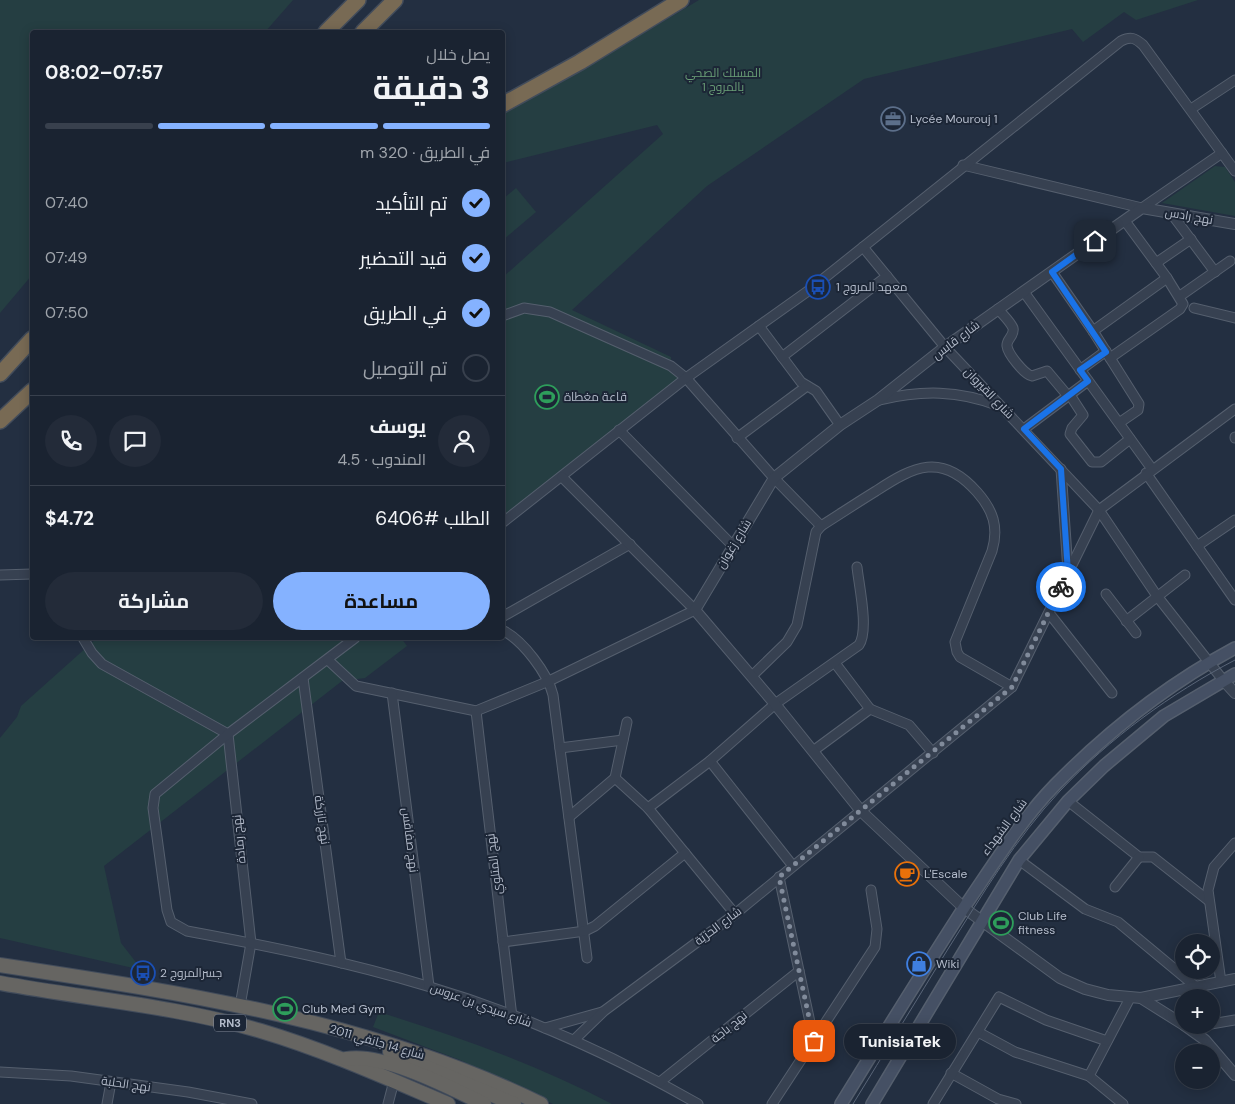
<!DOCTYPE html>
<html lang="ar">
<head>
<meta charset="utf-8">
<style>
	body { margin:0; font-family:"DM Sans",Cairo,sans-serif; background:#232b39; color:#f1f3f6; direction:rtl; height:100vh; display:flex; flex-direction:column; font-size:19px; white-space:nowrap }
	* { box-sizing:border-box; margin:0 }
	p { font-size:16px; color:#9fa4ab }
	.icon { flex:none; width:28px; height:28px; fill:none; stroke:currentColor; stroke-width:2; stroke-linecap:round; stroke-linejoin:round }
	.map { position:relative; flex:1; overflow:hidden; direction:ltr }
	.details { position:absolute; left:30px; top:30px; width:475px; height:610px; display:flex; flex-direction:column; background:#1a2331; border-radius:5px; box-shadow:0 2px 12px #0003,0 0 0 1px #38404d; direction:rtl }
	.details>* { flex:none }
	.tools { position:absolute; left:1175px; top:934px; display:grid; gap:10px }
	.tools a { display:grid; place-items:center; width:45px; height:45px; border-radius:50%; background:#1a2331; box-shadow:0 2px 12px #0003,0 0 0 1px #38404d; font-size:25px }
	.pin { position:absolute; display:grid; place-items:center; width:42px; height:42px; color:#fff; margin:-21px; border-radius:10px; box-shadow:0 2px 8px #0006 }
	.courier { position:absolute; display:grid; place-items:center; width:50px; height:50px; margin:-25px; border:4px solid #1a73e8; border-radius:50%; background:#fff; color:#222; box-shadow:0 1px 6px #0007 }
	.bubble { position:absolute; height:35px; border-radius:18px; background:#1a2331; box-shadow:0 2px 12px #0003,0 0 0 1px #38404d; font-size:16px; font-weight:700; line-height:35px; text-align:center; direction:rtl }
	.summary em { font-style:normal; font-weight:700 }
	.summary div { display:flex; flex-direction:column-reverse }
	.summary { display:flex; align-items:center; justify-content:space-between; height:85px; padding:0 15px }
	h1 { font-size:32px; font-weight:700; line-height:38px }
	.bar { display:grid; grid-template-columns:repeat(4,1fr); gap:8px 5px; align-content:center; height:60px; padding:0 15px }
	.bar i { height:6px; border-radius:4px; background:#38404d }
	.bar .current { background:#85b2ff }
	.bar p { grid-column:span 4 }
	.line { display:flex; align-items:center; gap:12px; padding:0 15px; border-top:1px solid #38404d }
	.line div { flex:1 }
	.round { display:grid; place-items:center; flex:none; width:52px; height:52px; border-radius:26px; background:#232b39 }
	ol { padding:0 15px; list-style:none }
	li { display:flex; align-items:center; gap:15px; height:55px }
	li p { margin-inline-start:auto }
	li .icon { padding:5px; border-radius:50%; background:#85b2ff; color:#111; stroke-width:4 }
	li:last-child { color:#9fa4ab }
	li i { width:28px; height:28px; border:2px solid #38404d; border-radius:50% }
	.cta { display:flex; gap:10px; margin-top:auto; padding:10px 15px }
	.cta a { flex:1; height:58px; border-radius:30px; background:#85b2ff; color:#111; font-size:20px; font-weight:700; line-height:58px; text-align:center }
	.cta a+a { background:#232b39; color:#f1f3f6 }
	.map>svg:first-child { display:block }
</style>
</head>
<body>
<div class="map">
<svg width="1235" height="1104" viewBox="0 0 1235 1104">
	<rect width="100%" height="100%" fill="#232f41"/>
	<g fill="#253e42">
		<path d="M 0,0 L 293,0 L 265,32 L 32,32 L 32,275 L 0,313 Z"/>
		<path d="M 699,0 L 1198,0 L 1136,20 L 1124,12 L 1083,42 L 1072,29 L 864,79 L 707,186 L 572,310 L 671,357 L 671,368 L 683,377 L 503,525 L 502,278 L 663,134 L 657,125 L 503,163 L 503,113 L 609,54 Z"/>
		<path d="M 1215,166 L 1225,167 L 1235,182 L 1235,216 L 1162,203 Z"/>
		<path d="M 516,188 L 536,212 L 503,240 L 503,199 Z"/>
		<path d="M 97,638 L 401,638 L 407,646 L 365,678 L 342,681 L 104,866 L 121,943 L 142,970 L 0,938 L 0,738 L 17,717 L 21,706 Z"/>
		<path d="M 379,1012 C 459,1037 538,1065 612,1104 L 553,1104 L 460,1060 L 373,1027 Z"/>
	</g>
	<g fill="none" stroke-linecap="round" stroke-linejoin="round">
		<g stroke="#555f6e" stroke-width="11">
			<g id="minor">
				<path d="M 1191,109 L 1235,80"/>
				<path d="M 963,165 L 1142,208 L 1222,153"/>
				<path d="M 1171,213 L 1215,272"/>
				<path d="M 863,247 L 945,347 L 1099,510 L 1157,596 L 1223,680"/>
				<path d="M 1156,263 L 1191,239"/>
				<path d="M 1052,272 L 1093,331 L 1139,404 L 1138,410 L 1119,423"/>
				<path d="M 1024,292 L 1152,469"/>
				<path d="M 1180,296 L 1230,261"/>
				<path d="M 1194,308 L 1235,318"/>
				<path d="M 998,309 C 1003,315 1010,321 1013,328 C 1015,336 1006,339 1007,346 C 1008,354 1024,374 1032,376 L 1047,371 L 1068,396"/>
				<path d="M 502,316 L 524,308 L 550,312 L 671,366 L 686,378 L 774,478 L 821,526"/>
				<path d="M 759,326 L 801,382 L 816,391 L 840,425"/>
				<path d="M 1093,331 L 1167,278"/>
				<path d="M 782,357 L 887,276"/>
				<path d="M 1110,358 L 1180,309 L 1183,304 L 1167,278 L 1125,221"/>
				<path d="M 1080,370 L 1106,351"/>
				<path d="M 1070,395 L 1083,415 L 1072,428 L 1070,434 L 1092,462 L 1101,462 L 1130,439"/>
				<path d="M 880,400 C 921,390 959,390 999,406"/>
				<path d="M 1024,429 L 1088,381"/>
				<path d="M 619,430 L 733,546"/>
				<path d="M 1235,437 L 1235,438"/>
				<path d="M 737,438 L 807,386"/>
				<path d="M 1061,469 L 1068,571"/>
				<path d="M 1146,473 L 1235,600"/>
				<path d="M 502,523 L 686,378 L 808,291 L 1121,41 C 1131,36 1135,38 1143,45 L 1235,171"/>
				<path d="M 1197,546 L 1235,520"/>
				<path d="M 0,575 L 32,574"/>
				<path d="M 1106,594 L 1136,633"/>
				<path d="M 1049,613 L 1112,693"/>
				<path d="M 502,617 L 630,544"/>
				<path d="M 1126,621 L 1185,575"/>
				<path d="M 502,630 C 523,640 548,674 553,695 L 587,958"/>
				<path d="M 83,638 L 92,653 L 102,664 L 228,734 L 251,943 L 240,1006"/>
				<path d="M 355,638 L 228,734 L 155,794 L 153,808 L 167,910 L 171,922 L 187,931 C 268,946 348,962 427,986 C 522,1014 613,1055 698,1104"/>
				<path d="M 328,660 L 356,686 L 476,711 L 549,681 L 695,610 L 562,477"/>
				<path d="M 752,676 L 787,642 L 797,625 L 816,532 L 821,526 C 840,514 858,502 876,491 C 914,466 942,452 977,492 C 993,510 999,527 992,551 L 955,642 L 957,652 L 960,657 L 1012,687"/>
				<path d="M 303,678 L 341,963"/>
				<path d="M 392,693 L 429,986"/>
				<path d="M 870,709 L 909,725 L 933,753"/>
				<path d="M 476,711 L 512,1017"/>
				<path d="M 560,748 L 623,740"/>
				<path d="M 813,751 L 870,709 L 835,663"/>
				<path d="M 710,761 L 793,866"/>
				<path d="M 615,778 L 648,808 L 735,914"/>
				<path d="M 1068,801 L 1139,857 L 1153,857 L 1209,901"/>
				<path d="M 648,808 L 710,761 L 775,704 L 859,645 C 869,630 859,586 857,567"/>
				<path d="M 569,817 L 615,778 L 627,722"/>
				<path d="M 1019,860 L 1085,909 L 1118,922 L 1195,986"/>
				<path d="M 779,877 L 814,1041"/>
				<path d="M 1115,887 L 1139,857"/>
				<path d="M 503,942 L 585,931 L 595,926 L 685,853"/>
				<path d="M 1221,982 L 1208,890 L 1214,867 L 1235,843"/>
				<path d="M 1211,1024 L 1235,1020"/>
				<path d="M 1187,1027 L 1200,1025"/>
				<path d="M 545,1028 L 602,1012"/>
				<path d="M 978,1032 L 1015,1052 L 1089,1076 L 1123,1104"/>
				<path d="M 574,1040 L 604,1011 L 735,914 L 1012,687 L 1099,510 L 1235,409"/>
				<path d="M 0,1072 L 71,1076 L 188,1092 L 252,1104"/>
				<path d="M 951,1073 L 998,1099 L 1016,1104"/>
				<path d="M 1089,1076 L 1130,998"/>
				<path d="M 660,1082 L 799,971"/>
				<path d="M 107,1104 L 111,1082"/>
				<path d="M 388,1104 L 394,1081"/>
				<path d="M 772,1104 L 875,947 L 877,929 L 871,890"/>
				<path d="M 933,1104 L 999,997 L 1046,1020 L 1107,1041"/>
			</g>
		</g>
		<g stroke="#555f6e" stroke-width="12">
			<g id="tertiary">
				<path d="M 1223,680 L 1235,693"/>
				<path d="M 1141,998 L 1235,979"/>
				<path d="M 1184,1025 L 1141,998 L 1108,995 L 1085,989 L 1060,978 L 964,908 L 861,811 L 775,704 L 695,610 L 774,478 L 840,425 L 878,400 L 945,347 L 1142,208 L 1235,224"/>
				<path d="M 1184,1025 L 1205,1040 L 1235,1075"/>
			</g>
		</g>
		<g stroke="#555f6e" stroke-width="14">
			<g id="secondary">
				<path d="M 841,1104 C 883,1036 924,969 967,903 C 995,862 1021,820 1055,785 C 1108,731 1168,684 1235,648"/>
				<path d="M 872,1104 L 1019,860 L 1068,801 L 1104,766 L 1164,716 L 1235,674"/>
			</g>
		</g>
		<g stroke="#424c5b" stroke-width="16">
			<g id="trunk">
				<path d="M 0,965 C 185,993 371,1021 541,1104"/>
				<path d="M 0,983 C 87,999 176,1006 261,1031 C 325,1050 387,1078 448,1104"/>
				<path d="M 390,1052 L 514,1104"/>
				<path d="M 346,1059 C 383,1052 451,1088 484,1104"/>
			</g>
		</g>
		<g stroke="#424c5b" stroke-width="18">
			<g id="motorway">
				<path d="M 326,32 L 358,0"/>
				<path d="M 363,32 L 395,0"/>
				<path d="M 502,105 L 580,62 L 681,0"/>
				<path d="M 0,374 L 32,339"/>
				<path d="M 0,421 L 32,391"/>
			</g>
		</g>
		<use href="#minor" stroke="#374151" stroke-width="9"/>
		<use href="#tertiary" stroke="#374151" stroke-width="10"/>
		<use href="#secondary" stroke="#455064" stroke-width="11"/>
		<use href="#trunk" stroke="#666562" stroke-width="14"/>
		<use href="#motorway" stroke="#786a54" stroke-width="15"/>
		<path stroke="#596578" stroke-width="1" d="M 853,1104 C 885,1052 916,1001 948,949 C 982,895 1016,838 1060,791 C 1110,738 1170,694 1235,660"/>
	</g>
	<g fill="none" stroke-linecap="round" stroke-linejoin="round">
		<path stroke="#818b9b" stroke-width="5" stroke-dasharray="0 9" d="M 814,1041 L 779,877 L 1012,687 L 1061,587"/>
		<path stroke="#1a73e8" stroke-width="6" d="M 1061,587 L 1068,573 L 1061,469 L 1024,429 L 1088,381 L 1080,370 L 1106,352 L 1052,272 L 1095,241"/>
	</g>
	<defs>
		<g id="office-ring" transform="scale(1.25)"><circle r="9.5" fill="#1c2636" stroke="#5c6f8a" stroke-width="1.5"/><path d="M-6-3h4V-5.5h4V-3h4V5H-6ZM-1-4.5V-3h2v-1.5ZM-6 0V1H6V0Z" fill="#5c6f8a"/></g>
		<g id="bus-ring" transform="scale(1.25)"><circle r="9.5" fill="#1c2636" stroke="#1a4fb4" stroke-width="1.5"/><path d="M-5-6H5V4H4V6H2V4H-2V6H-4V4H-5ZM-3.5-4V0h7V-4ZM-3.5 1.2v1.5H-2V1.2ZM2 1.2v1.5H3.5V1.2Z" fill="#1a4fb4"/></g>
		<g id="stadium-ring" transform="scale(1.25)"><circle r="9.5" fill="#1c2636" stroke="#2e9e5b" stroke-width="1.5"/><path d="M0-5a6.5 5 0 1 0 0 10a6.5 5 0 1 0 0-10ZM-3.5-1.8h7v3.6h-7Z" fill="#2e9e5b"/></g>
		<g id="cafe-ring" transform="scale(1.25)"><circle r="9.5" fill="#1c2636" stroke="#e8710a" stroke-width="1.5"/><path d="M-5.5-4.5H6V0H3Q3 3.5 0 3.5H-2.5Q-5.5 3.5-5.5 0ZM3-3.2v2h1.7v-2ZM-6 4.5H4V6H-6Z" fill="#e8710a"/></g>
		<g id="shop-ring" transform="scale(1.25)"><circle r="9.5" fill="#1c2636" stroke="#3f7fe0" stroke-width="1.5"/><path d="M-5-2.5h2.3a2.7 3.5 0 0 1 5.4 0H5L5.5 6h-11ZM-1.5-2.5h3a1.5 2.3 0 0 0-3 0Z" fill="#3f7fe0"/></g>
	</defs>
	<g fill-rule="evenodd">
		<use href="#office-ring" x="893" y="119"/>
		<use href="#bus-ring" x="818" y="287"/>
		<use href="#stadium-ring" x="547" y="397"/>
		<use href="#cafe-ring" x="907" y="874"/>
		<use href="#stadium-ring" x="1001" y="923"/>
		<use href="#shop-ring" x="919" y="964"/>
		<use href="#bus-ring" x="143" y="973"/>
		<use href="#stadium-ring" x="285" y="1009"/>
	</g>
	<g text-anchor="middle" stroke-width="4" stroke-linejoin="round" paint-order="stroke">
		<rect fill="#1c2636" stroke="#868f9e" stroke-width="1" x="214" y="1014.5" width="32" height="17" rx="4"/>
		<g font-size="11" font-weight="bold" fill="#b4bccb">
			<text x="230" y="1027">RN3</text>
		</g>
		<g font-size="12" fill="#699e76" stroke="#1c2636">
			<text x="723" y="77">المسلك الصحي<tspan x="723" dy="14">بالمروج 1</tspan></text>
		</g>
		<g font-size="12" fill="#b4bccb" stroke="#1c2636" text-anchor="start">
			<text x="910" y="123">Lycée Mourouj 1</text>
			<text x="836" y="291">معهد المروج 1</text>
			<text x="564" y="401">قاعة مغطاة</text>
			<text x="924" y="878">L'Escale</text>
			<text x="1018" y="920">Club Life<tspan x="1018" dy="14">fitness</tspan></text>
			<text x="936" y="968">Wiki</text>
			<text x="160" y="977">جسرالمروج 2</text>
			<text x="302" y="1013">Club Med Gym</text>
		</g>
		<g font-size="12" fill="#b4bccb" stroke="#1c2636">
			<text transform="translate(1189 216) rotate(10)" y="4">نهج رادس</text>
			<text transform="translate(956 340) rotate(-37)" y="4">شارع قابس</text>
			<text transform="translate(989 393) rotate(46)" y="4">شارع القيروان</text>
			<text transform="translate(734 544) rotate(-59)" y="4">شارع زغوان</text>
			<text transform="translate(322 820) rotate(82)" y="4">نهج تازركة</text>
			<text transform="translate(1004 827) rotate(-53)" y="4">شارع الشهداء</text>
			<text transform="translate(239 839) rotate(-96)" y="4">نهج رمادة</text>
			<text transform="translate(410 840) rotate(83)" y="4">نهج صفاقس</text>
			<text transform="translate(494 864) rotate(-97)" y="4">نهج المتلوي</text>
			<text transform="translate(718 926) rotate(-37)" y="4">شارع الحرّيّة</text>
			<text transform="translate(481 1005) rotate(20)" y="4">شارع سيدي بن عروس</text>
			<text transform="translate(729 1027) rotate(-39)" y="4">نهج باجة</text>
			<text transform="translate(377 1042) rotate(16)" y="4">شارع 14 جانفي 2011</text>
			<text transform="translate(126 1084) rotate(8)" y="4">نهج الحلبة</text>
		</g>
	</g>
</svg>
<div class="tools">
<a><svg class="icon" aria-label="locate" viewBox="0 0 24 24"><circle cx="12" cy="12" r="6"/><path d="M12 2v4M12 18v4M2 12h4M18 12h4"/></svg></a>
<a>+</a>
<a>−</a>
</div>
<div class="pin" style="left:814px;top:1041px;background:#ea580c"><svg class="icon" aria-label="bag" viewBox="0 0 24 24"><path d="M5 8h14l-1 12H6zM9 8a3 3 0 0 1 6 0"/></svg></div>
<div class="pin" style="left:1095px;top:241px;background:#1f2937"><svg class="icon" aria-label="home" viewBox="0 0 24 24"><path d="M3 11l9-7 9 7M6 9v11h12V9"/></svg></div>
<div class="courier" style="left:1061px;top:587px"><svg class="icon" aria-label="bike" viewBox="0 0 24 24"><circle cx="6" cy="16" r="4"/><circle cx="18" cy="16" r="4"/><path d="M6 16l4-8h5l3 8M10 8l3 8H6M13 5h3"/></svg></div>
<div class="bubble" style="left:844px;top:1024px;width:112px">TunisiaTek</div>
<section class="details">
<div class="summary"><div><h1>3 دقيقة</h1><p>يصل خلال</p></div><em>07:57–08:02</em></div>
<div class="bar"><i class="current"></i><i class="current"></i><i class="current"></i><i></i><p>في الطريق · 320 m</p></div>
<ol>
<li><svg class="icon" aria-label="check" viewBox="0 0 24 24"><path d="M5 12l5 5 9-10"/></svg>تم التأكيد<p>07:40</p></li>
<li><svg class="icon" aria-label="check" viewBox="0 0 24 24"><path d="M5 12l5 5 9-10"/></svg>قيد التحضير<p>07:49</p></li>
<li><svg class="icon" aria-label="check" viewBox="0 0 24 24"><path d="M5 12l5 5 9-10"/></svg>في الطريق<p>07:50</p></li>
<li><i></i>تم التوصيل</li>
</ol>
<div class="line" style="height:90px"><a class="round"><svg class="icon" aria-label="person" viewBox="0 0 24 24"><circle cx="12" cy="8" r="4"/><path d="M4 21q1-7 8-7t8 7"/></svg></a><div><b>يوسف</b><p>المندوب · 4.5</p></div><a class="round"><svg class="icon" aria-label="chat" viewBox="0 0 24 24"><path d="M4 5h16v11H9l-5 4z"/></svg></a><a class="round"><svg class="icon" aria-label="phone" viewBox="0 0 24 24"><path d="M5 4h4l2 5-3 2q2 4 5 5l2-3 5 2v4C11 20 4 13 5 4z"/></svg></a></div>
<div class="line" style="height:65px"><div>الطلب #6406</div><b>$4.72</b></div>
<div class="cta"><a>مساعدة</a><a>مشاركة</a></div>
</section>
</div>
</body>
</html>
